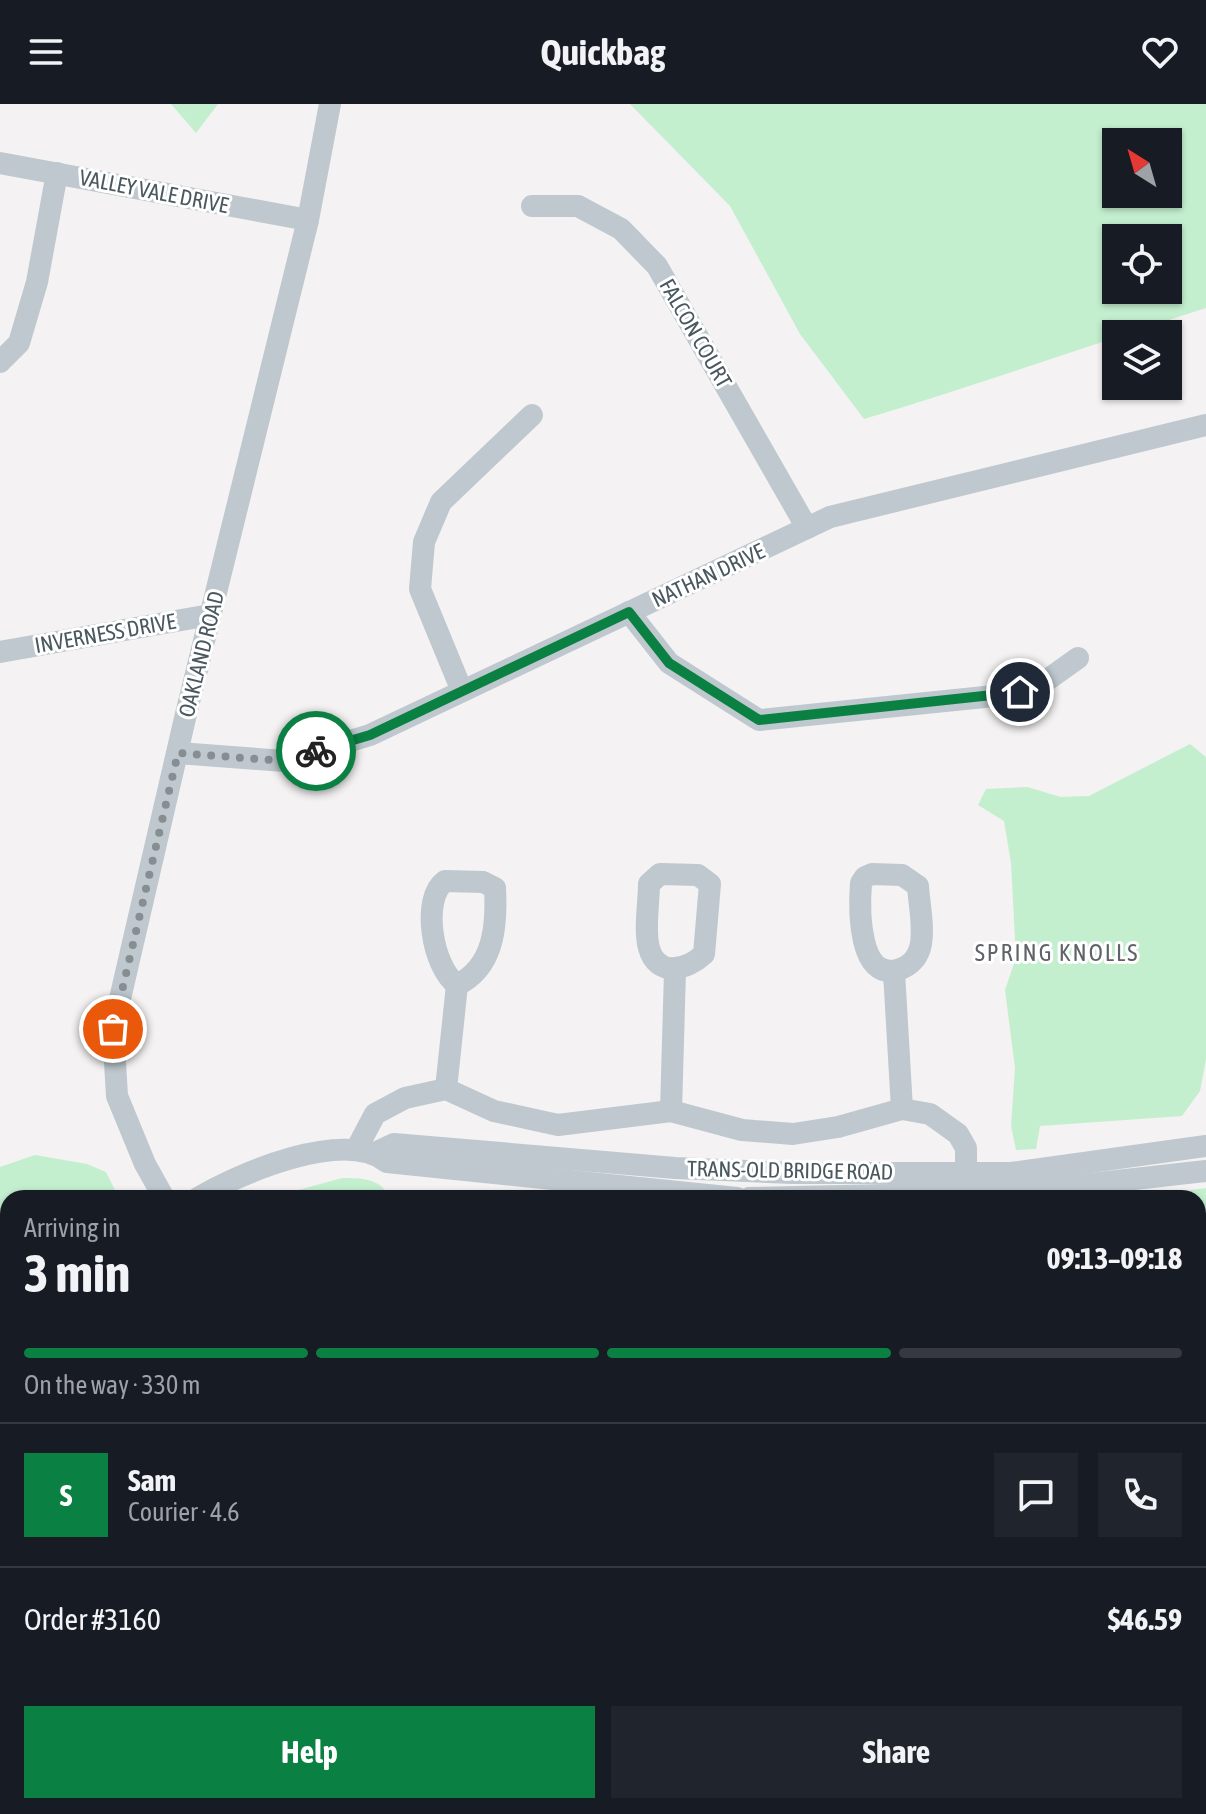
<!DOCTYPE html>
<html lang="en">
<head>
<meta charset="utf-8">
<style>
	body { margin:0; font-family:"Asap Condensed",sans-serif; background:#20242c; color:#f1f3f6; height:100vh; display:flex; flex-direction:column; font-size:30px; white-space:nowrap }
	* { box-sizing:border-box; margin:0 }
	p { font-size:26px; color:#9ea1a6 }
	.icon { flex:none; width:44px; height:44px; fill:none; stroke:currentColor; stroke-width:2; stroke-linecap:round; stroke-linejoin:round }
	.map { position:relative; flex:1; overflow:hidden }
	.drawer { position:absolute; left:0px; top:1086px; width:1206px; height:624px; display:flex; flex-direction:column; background:#171b24; border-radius:24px 24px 0 0; box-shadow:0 2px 6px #0004 }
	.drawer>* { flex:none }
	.needle { width:52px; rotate:323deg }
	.fabs { position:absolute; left:1102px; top:24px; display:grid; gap:16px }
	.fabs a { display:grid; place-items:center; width:80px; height:80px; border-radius:0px; background:#171b24; box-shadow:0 2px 6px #0004; font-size:40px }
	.pin { position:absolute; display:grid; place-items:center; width:68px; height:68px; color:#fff; margin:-34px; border:4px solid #fff; border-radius:50%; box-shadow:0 2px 8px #0007 }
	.courier { position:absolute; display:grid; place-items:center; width:80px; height:80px; margin:-40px; border:6px solid #0b8043; border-radius:50%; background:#fff; color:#222; box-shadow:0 2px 10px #0007 }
	.headline em { font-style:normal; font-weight:700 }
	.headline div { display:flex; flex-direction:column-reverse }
	.headline { display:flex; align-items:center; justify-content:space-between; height:136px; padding:0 24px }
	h1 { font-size:52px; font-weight:700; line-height:60px }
	.bar { display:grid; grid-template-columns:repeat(4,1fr); gap:12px 8px; align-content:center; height:96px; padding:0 24px }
	.bar i { height:10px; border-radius:6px; background:#363941 }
	.bar .active { background:#0b8043 }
	.bar p { grid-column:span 4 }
	.line { display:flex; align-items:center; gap:20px; padding:0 24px; border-top:2px solid #363941 }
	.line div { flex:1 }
	.round { display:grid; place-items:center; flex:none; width:84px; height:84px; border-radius:0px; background:#20242c }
	.cta { display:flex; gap:16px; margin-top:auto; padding:16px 24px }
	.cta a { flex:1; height:92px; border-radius:0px; background:#0b8043; color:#fff; font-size:32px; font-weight:700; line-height:92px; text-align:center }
	.cta a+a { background:#20242c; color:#f1f3f6 }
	header { display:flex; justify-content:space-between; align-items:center; height:104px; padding:0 24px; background:#171b24; font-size:36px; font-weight:700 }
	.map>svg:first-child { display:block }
</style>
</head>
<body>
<header><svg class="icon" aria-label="menu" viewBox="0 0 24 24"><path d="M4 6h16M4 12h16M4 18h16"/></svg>Quickbag<svg class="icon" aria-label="heart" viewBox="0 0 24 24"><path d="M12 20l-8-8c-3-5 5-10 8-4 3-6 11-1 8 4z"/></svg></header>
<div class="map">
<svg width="1206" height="1710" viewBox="0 0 1206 1710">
	<rect width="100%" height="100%" fill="#f4f2f2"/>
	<g fill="#c3efcf" fill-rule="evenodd">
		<path d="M 171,0 L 218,0 L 196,29 Z"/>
		<path d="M 630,0 L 1206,0 L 1206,204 C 1093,240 980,280 864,315 L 800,230 L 730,102 ZM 1116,38 L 1168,38 L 1168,90 L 1116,90 ZM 1116,134 L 1168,134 L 1168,186 L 1116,186 Z"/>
		<path d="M 1190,640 L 1206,653 L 1206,955 L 1200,987 L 1182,1012 L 1040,1022 L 1036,1045 L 1016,1046 L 1011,1022 L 1015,964 L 1005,886 L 1016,854 L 1011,759 L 1004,717 L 978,701 L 986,685 L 1027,683 L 1061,693 L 1089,692 Z"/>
		<path d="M 35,1051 L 87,1060 L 106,1068 L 115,1086 L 108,1094 L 8,1094 L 8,1189 L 0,1194 L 0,1063 Z"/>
		<path d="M 342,1074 C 361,1074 381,1074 390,1094 L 269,1094 Z"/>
		<path d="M 1206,1084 L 1206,1645 L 1198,1641 L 1198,1094 L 1131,1094 Z"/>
		<path d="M 8,1237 L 8,1462 L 0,1445 L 0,1242 Z"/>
		<path d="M 199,1702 L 391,1702 L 402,1710 L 207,1710 Z"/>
		<path d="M 759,1702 L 799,1702 L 813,1710 L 755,1710 Z"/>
	</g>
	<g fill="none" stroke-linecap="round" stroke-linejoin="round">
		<g stroke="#7796ab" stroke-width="37">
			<g id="highway">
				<path d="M 0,1533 L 8,1543"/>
				<path d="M 0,1601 L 8,1611"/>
				<path d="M 82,1702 L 89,1710"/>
				<path d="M 144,1702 L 151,1710"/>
			</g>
		</g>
		<g stroke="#bec8ce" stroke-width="22">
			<path d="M 0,59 L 308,116"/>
			<path d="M 532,102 L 578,102 L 621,125 L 657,162 L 807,424"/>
			<path d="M 0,258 L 19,239 L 37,178 L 57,69"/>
			<path d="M 629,508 L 669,559 L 759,616 L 1004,591 L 1036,584 L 1078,554"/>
			<path d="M 0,548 L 210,511"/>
			<path d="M 462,587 L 420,485 L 424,438 L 441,398 L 532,311"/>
			<path d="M 178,649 L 284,657 L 370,631 L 830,413 L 1206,321"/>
			<path d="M 660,770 L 698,771 L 710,780 L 704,850 C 687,866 657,874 649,844 C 644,826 649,799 649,780 Z"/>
			<path d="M 872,770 L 902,771 L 918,782 C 919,800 925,826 920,844 C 917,854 910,862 900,865 C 858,880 859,804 861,779 L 865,773 Z"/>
			<path d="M 445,777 L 483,778 L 495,784 C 497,822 494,863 457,881 C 432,863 421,794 445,777 Z"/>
			<path d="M 894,868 L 902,1005"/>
			<path d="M 446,985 L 457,881"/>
			<path d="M 671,1007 L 675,867"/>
			<path d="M 356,1046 L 375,1010 L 405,994 L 446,985 L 494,1007 L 558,1021 L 671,1007 L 742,1026 L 793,1030 L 838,1023 L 902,1005 L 930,1010 L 958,1030 L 966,1044 L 966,1094"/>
			<path d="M 375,1049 L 394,1040 L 675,1064 L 792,1069 L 1011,1069 L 1206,1042"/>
			<path d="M 164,1094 L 145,1060 L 117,992 L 113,925 L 186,610 L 308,116 L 330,0"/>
			<path d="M 198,1094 C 240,1069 344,1024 387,1058 L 737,1094"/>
			<path d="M 749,1094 L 1019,1088 L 1206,1067"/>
			<path d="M 0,1208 L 8,1203"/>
			<path d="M 1198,1691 L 1206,1694"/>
			<path d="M 959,1702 L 971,1710"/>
			<path d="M 1183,1710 L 1186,1702"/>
		</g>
		<use href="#highway" stroke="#8caabf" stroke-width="34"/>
	</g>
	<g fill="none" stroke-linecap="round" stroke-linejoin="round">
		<path stroke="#868e92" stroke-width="8" stroke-dasharray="0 14.4" d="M 113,925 L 178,649 L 284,657 L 316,647"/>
		<path stroke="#0b8043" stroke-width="10" d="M 316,647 L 370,631 L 629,508 L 669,559 L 759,616 L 1020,588"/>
	</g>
	<g text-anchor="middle" stroke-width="6" stroke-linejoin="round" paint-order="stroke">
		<g font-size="22" fill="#4a585f" stroke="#fff">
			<text transform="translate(154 87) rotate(11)" y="8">VALLEY VALE DRIVE</text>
			<text transform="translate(696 229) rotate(60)" y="8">FALCON COURT</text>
			<text transform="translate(708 471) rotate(-25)" y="8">NATHAN DRIVE</text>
			<text transform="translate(105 529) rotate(-10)" y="8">INVERNESS DRIVE</text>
			<text transform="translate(201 550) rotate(-76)" y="8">OAKLAND ROAD</text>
			<text transform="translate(790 1066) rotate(1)" y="8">TRANS-OLD BRIDGE ROAD</text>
		</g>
		<g font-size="24" letter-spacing="2" fill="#5f6367" stroke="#fff">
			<text x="1057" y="857">SPRING KNOLLS</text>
		</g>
	</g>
</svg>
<div class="fabs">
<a><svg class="needle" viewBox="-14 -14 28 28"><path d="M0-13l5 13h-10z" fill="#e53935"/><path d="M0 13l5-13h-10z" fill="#9ea1a6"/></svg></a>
<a><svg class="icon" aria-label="locate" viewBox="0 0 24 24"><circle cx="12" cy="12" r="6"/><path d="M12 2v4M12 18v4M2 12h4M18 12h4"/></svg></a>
<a><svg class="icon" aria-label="layers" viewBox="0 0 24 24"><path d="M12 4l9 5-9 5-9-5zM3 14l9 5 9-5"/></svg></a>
</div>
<div class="pin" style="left:113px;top:925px;background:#ea580c"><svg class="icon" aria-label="bag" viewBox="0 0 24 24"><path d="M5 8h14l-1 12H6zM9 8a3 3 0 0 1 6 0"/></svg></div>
<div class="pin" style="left:1020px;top:588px;background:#1f2937"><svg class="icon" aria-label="home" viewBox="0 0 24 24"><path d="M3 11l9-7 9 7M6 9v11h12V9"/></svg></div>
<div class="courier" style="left:316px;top:647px"><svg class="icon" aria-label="bike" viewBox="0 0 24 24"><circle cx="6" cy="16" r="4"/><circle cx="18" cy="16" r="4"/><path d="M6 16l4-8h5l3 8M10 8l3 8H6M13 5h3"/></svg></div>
<section class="drawer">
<div class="headline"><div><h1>3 min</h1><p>Arriving in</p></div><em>09:13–09:18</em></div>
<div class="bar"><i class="active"></i><i class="active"></i><i class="active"></i><i></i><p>On the way · 330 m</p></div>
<div class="line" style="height:144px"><b class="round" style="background:#0b8043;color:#fff">S</b><div><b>Sam</b><p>Courier · 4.6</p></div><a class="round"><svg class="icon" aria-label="chat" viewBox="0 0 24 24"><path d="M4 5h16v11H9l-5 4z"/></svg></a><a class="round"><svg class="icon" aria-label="phone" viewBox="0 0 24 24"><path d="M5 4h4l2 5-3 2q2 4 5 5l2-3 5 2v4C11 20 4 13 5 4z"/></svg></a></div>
<div class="line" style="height:104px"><div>Order #3160</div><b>$46.59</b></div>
<div class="cta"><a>Help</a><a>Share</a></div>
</section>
</div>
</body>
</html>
